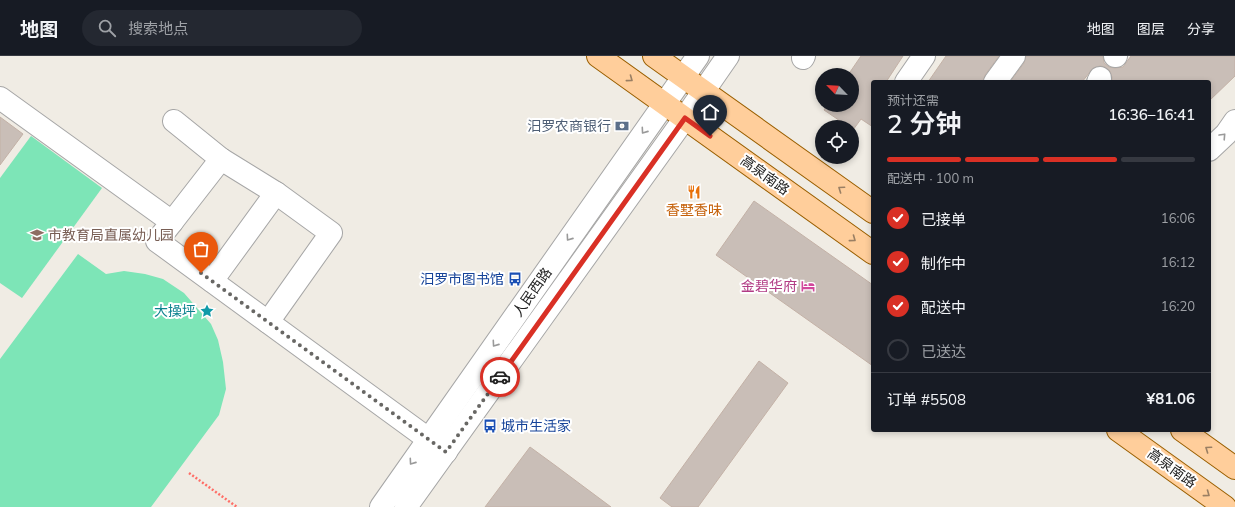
<!DOCTYPE html>
<html lang="zh">
<head>
<meta charset="utf-8">
<style>
	body { margin:0; font-family:Mulish,"Noto Sans SC",sans-serif; background:#242831; color:#f1f3f6; height:100vh; display:flex; flex-direction:column; font-size:15px; white-space:nowrap }
	* { box-sizing:border-box; margin:0 }
	p { font-size:13px; color:#9ea1a6 }
	.icon { flex:none; width:22px; height:22px; fill:none; stroke:currentColor; stroke-width:2; stroke-linecap:round; stroke-linejoin:round }
	.map { position:relative; flex:1; overflow:hidden }
	.details { position:absolute; left:871px; top:24px; width:340px; height:352px; display:flex; flex-direction:column; background:#171b24; border-radius:4px; box-shadow:0 2px 6px #0003 }
	.details>* { flex:none }
	.needle { width:26px; rotate:295deg }
	.controls { position:absolute; left:815px; top:12px; display:grid; gap:8px }
	.controls a { display:grid; place-items:center; width:44px; height:44px; border-radius:50%; background:#171b24; box-shadow:0 2px 6px #0003; font-size:20px }
	.pin { position:absolute; display:grid; place-items:center; width:34px; height:34px; color:#fff; margin:-41px -17px; border-radius:50% 50% 50% 0; rotate:-45deg; box-shadow:0 0 4px #0007 }
	.pin .icon { rotate:45deg }
	.courier { position:absolute; display:grid; place-items:center; width:40px; height:40px; margin:-20px; border:3px solid #d93025; border-radius:50%; background:#fff; color:#222; box-shadow:0 1px 5px #0007 }
	.summary em { font-style:normal; font-weight:600 }
	.summary div { display:flex; flex-direction:column-reverse }
	.summary { display:flex; align-items:center; justify-content:space-between; height:68px; padding:0 16px }
	h1 { font-size:26px; font-weight:600; line-height:30px }
	.bar { display:grid; grid-template-columns:repeat(4,1fr); gap:6px 4px; align-content:center; height:48px; padding:0 16px }
	.bar i { height:5px; border-radius:3px; background:#363941 }
	.bar .active { background:#d93025 }
	.bar p { grid-column:span 4 }
	.line { display:flex; align-items:center; gap:10px; padding:0 16px; border-top:1px solid #363941 }
	.line div { flex:1 }
	ol { padding:0 16px; list-style:none }
	li { display:flex; align-items:center; gap:12px; height:44px }
	li p { margin-inline-start:auto }
	li .icon { padding:4px; border-radius:50%; background:#d93025; color:#fff; stroke-width:4 }
	li:last-child { color:#9ea1a6 }
	li i { width:22px; height:22px; border:2px solid #363941; border-radius:50% }
	header { display:flex; align-items:center; gap:24px; box-sizing:border-box; height:56px; padding:0 20px; background:#171b24; border-bottom:1px solid #363941 }
	header strong { font-size:19px }
	nav { display:flex; gap:22px; margin-inline-start:auto; font-size:14px }
	.search { width:280px; height:36px; background:#242831; display:flex; align-items:center; gap:10px; box-sizing:border-box; padding:0 14px; border-radius:22px; color:#9ea1a6; font-size:15px }
	.map>svg:first-child { display:block }
</style>
</head>
<body>
<header>
<strong>地图</strong>
<div class="search"><svg class="icon" aria-label="search" viewBox="0 0 24 24"><circle cx="10" cy="10" r="6"/><path d="M15 15l6 6"/></svg>搜索地点</div>
<nav><a>地图</a><a>图层</a><a>分享</a></nav>
</header>
<div class="map">
<svg width="1235" height="451" viewBox="0 0 1235 451">
	<rect width="100%" height="100%" fill="#f0ece4"/>
	<g fill="#7de5b7">
		<path d="M 31,80 L 102,132 L 22,242 L 0,227 L 0,122 Z"/>
		<path d="M 78,198 L 106,218 L 124,215 L 145,218 L 163,223 L 184,237 L 211,268 L 218,284 L 223,306 L 226,333 L 219,359 L 151,451 L 0,451 L 0,303 Z"/>
	</g>
	<g fill="#c9beb7" stroke="#c3b1a6">
		<path d="M 861,0 L 903,0 L 886,26 L 873,26 L 873,71 L 861,63 L 853,74 L 852,71 L 849,71 L 824,54 L 827,49 L 852,49 L 852,19 L 848,19 Z"/>
		<path d="M 946,0 L 999,0 L 985,19 L 983,26 L 928,26 Z"/>
		<path d="M 1026,0 L 1103,0 L 1104,7 L 1109,11 L 1115,12 L 1123,11 L 1131,0 L 1235,0 L 1235,20 L 1209,45 L 1209,26 L 1112,26 L 1112,21 L 1110,15 L 1105,11 L 1100,10 L 1093,12 L 1082,26 L 1010,26 L 1024,7 Z"/>
		<path d="M 0,61 L 23,78 L 0,109 Z"/>
		<path d="M 754,145 L 873,229 L 873,310 L 716,199 Z"/>
		<path d="M 759,305 L 788,327 L 698,451 L 672,451 L 660,442 Z"/>
		<path d="M 530,391 L 556,410 L 611,451 L 485,451 Z"/>
	</g>
	<g fill="none" stroke-linecap="round" stroke-linejoin="round">
		<g stroke="#a6a6a6" stroke-width="24">
			<g id="minor">
				<path d="M 1115,0 L 1116,0"/>
				<path d="M 803,2 L 804,0"/>
				<path d="M 906,26 L 924,0"/>
				<path d="M 995,26 L 1014,0"/>
				<path d="M 1098,26 L 1100,22"/>
				<path d="M 0,42 L 172,166 L 157,185 L 446,396"/>
				<path d="M 174,65 L 221,103 L 276,137 L 331,177 L 268,266"/>
				<path d="M 1209,94 L 1226,78 L 1235,65"/>
				<path d="M 172,166 L 221,103"/>
				<path d="M 212,225 L 276,137"/>
				<path d="M 381,451 L 698,0"/>
				<path d="M 406,451 L 685,62 L 728,0"/>
			</g>
		</g>
		<g stroke="#9a5f00" stroke-width="24">
			<g id="major">
				<path d="M 598,0 L 873,197"/>
				<path d="M 654,0 L 873,156"/>
				<path d="M 1118,374 L 1225,451"/>
				<path d="M 1182,374 L 1235,412"/>
			</g>
		</g>
		<path stroke="#ff6e67" stroke-width="2.5" stroke-dasharray="2 2" stroke-linecap="butt" d="M 189,417 L 237,451"/>
		<use href="#minor" stroke="#fff" stroke-width="22"/>
		<use href="#major" stroke="#ffce9b" stroke-width="22"/>
	</g>
	<defs><path id="oneway-chevron" d="M-2-3.5L2.5 0L-2 3.5" fill="none" stroke-width="1.6" stroke-linecap="round" stroke-linejoin="round"/></defs>
	<g stroke="#9a7f63">
		<use href="#oneway-chevron" transform="translate(630 23) rotate(36)"/>
		<use href="#oneway-chevron" transform="translate(841 133) rotate(-145)"/>
		<use href="#oneway-chevron" transform="translate(853 183) rotate(36)"/>
		<use href="#oneway-chevron" transform="translate(1208 393) rotate(-145)"/>
		<use href="#oneway-chevron" transform="translate(1207 438) rotate(36)"/>
	</g>
	<g stroke="#9a9a9a">
		<use href="#oneway-chevron" transform="translate(644 75) rotate(125)"/>
		<use href="#oneway-chevron" transform="translate(1223 80) rotate(-47)"/>
		<use href="#oneway-chevron" transform="translate(569 182) rotate(125)"/>
		<use href="#oneway-chevron" transform="translate(495 288) rotate(125)"/>
		<use href="#oneway-chevron" transform="translate(412 406) rotate(125)"/>
	</g>
	<g fill="none" stroke-linecap="round" stroke-linejoin="round">
		<path stroke="#686764" stroke-width="4" stroke-dasharray="0 7.2" d="M 201,217 L 446,396 L 500,321"/>
		<path stroke="#d93025" stroke-width="5" d="M 500,321 L 685,62 L 710,80"/>
	</g>
	<defs>
		<g id="bank-bare" transform="scale(1.08)"><path d="M-6-4H6V4H-6ZM0-2.3a2.3 2.3 0 1 0 0 4.6a2.3 2.3 0 1 0 0-4.6Z" fill="#5c6f8a" stroke="#fff" stroke-width="2.5" paint-order="stroke"/></g>
		<g id="restaurant-bare" transform="scale(1.08)"><path d="M-5-6h1v4h1v-4h1v4h1v-4h1v5L-1.5 .5V6h-2V.5L-5-1ZM5-6V6H3V1.5H1.5Q1.5-4 5-6Z" fill="#e8710a" stroke="#fff" stroke-width="2.5" paint-order="stroke"/></g>
		<g id="school-bare" transform="scale(1.08)"><path d="M0-5L7-2L0 1L-7-2ZM-4 1L0 2.5L4 1V4Q0 6-4 4Z" fill="#8d6e63" stroke="#fff" stroke-width="2.5" paint-order="stroke"/></g>
		<g id="bus-bare" transform="scale(1.08)"><path d="M-5-6H5V4H4V6H2V4H-2V6H-4V4H-5ZM-3.5-4V0h7V-4ZM-3.5 1.2v1.5H-2V1.2ZM2 1.2v1.5H3.5V1.2Z" fill="#1a4fb4" stroke="#fff" stroke-width="2.5" paint-order="stroke"/></g>
		<g id="hotel-bare" transform="scale(1.08)"><path d="M-6-4.5h1.5V1H6V5H4.5V3h-9V5H-6ZM-4 0a1.8 1.8 0 1 1 3.6 0ZM.5 0V-2.5h3Q6-2.5 6 0Z" fill="#d1479c" stroke="#fff" stroke-width="2.5" paint-order="stroke"/></g>
		<g id="sight-bare" transform="scale(1.08)"><path d="M0-6L1.8-2.2L6-1.7L2.9 1.2L3.7 5.4L0 3.3L-3.7 5.4L-2.9 1.2L-6-1.7L-1.8-2.2Z" fill="#0f9aa8" stroke="#fff" stroke-width="2.5" paint-order="stroke"/></g>
	</defs>
	<g fill-rule="evenodd">
		<use href="#bank-bare" x="622" y="70"/>
		<use href="#restaurant-bare" x="694" y="136"/>
		<use href="#school-bare" x="37" y="179"/>
		<use href="#bus-bare" x="515" y="223"/>
		<use href="#hotel-bare" x="808" y="230"/>
		<use href="#sight-bare" x="207" y="255"/>
		<use href="#bus-bare" x="490" y="370"/>
	</g>
	<g text-anchor="middle" stroke-width="4" stroke-linejoin="round" paint-order="stroke">
		<g font-size="14" fill="#4e5e75" stroke="#fff" text-anchor="end">
			<text x="611" y="75">汨罗农商银行</text>
		</g>
		<g font-size="14" fill="#1f1f1f" stroke="#fff">
			<text transform="translate(765 119) rotate(36)" y="5">高泉南路</text>
			<text transform="translate(532 236) rotate(-55)" y="5">人民西路</text>
			<text transform="translate(1172 412) rotate(36)" y="5">高泉南路</text>
		</g>
		<g font-size="14" fill="#c56008" stroke="#fff">
			<text x="694" y="159">香墅香味</text>
		</g>
		<g font-size="14" fill="#785e54" stroke="#fff" text-anchor="start">
			<text x="48" y="184">市教育局直属幼儿园</text>
		</g>
		<g font-size="14" fill="#164399" stroke="#fff" text-anchor="end">
			<text x="504" y="228">汨罗市图书馆</text>
			<text x="501" y="375" text-anchor="start">城市生活家</text>
		</g>
		<g font-size="14" fill="#b23c85" stroke="#fff" text-anchor="end">
			<text x="797" y="235">金碧华府</text>
		</g>
		<g font-size="14" fill="#0d838f" stroke="#fff" text-anchor="end">
			<text x="196" y="260">大操坪</text>
		</g>
	</g>
</svg>
<div class="controls">
<a><svg class="needle" viewBox="-14 -14 28 28"><path d="M0-13l5 13h-10z" fill="#e53935"/><path d="M0 13l5-13h-10z" fill="#9ea1a6"/></svg></a>
<a><svg class="icon" aria-label="locate" viewBox="0 0 24 24"><circle cx="12" cy="12" r="6"/><path d="M12 2v4M12 18v4M2 12h4M18 12h4"/></svg></a>
</div>
<div class="pin" style="left:201px;top:217px;background:#ea580c"><svg class="icon" aria-label="bag" viewBox="0 0 24 24"><path d="M5 8h14l-1 12H6zM9 8a3 3 0 0 1 6 0"/></svg></div>
<div class="pin" style="left:710px;top:80px;background:#1f2937"><svg class="icon" aria-label="home" viewBox="0 0 24 24"><path d="M3 11l9-7 9 7M6 9v11h12V9"/></svg></div>
<div class="courier" style="left:500px;top:321px"><svg class="icon" aria-label="car" viewBox="0 0 24 24"><path d="M5 17H2v-5l4-1 3-4h7l3 4 3 1v5h-3M9 17h6M6 11h13"/><circle cx="7" cy="17" r="2"/><circle cx="17" cy="17" r="2"/></svg></div>
<section class="details">
<div class="summary"><div><h1>2 分钟</h1><p>预计还需</p></div><em>16:36–16:41</em></div>
<div class="bar"><i class="active"></i><i class="active"></i><i class="active"></i><i></i><p>配送中 · 100 m</p></div>
<ol>
<li><svg class="icon" aria-label="check" viewBox="0 0 24 24"><path d="M5 12l5 5 9-10"/></svg>已接单<p>16:06</p></li>
<li><svg class="icon" aria-label="check" viewBox="0 0 24 24"><path d="M5 12l5 5 9-10"/></svg>制作中<p>16:12</p></li>
<li><svg class="icon" aria-label="check" viewBox="0 0 24 24"><path d="M5 12l5 5 9-10"/></svg>配送中<p>16:20</p></li>
<li><i></i>已送达</li>
</ol>
<div class="line" style="height:52px"><div>订单 #5508</div><b>¥81.06</b></div>
</section>
</div>
</body>
</html>
